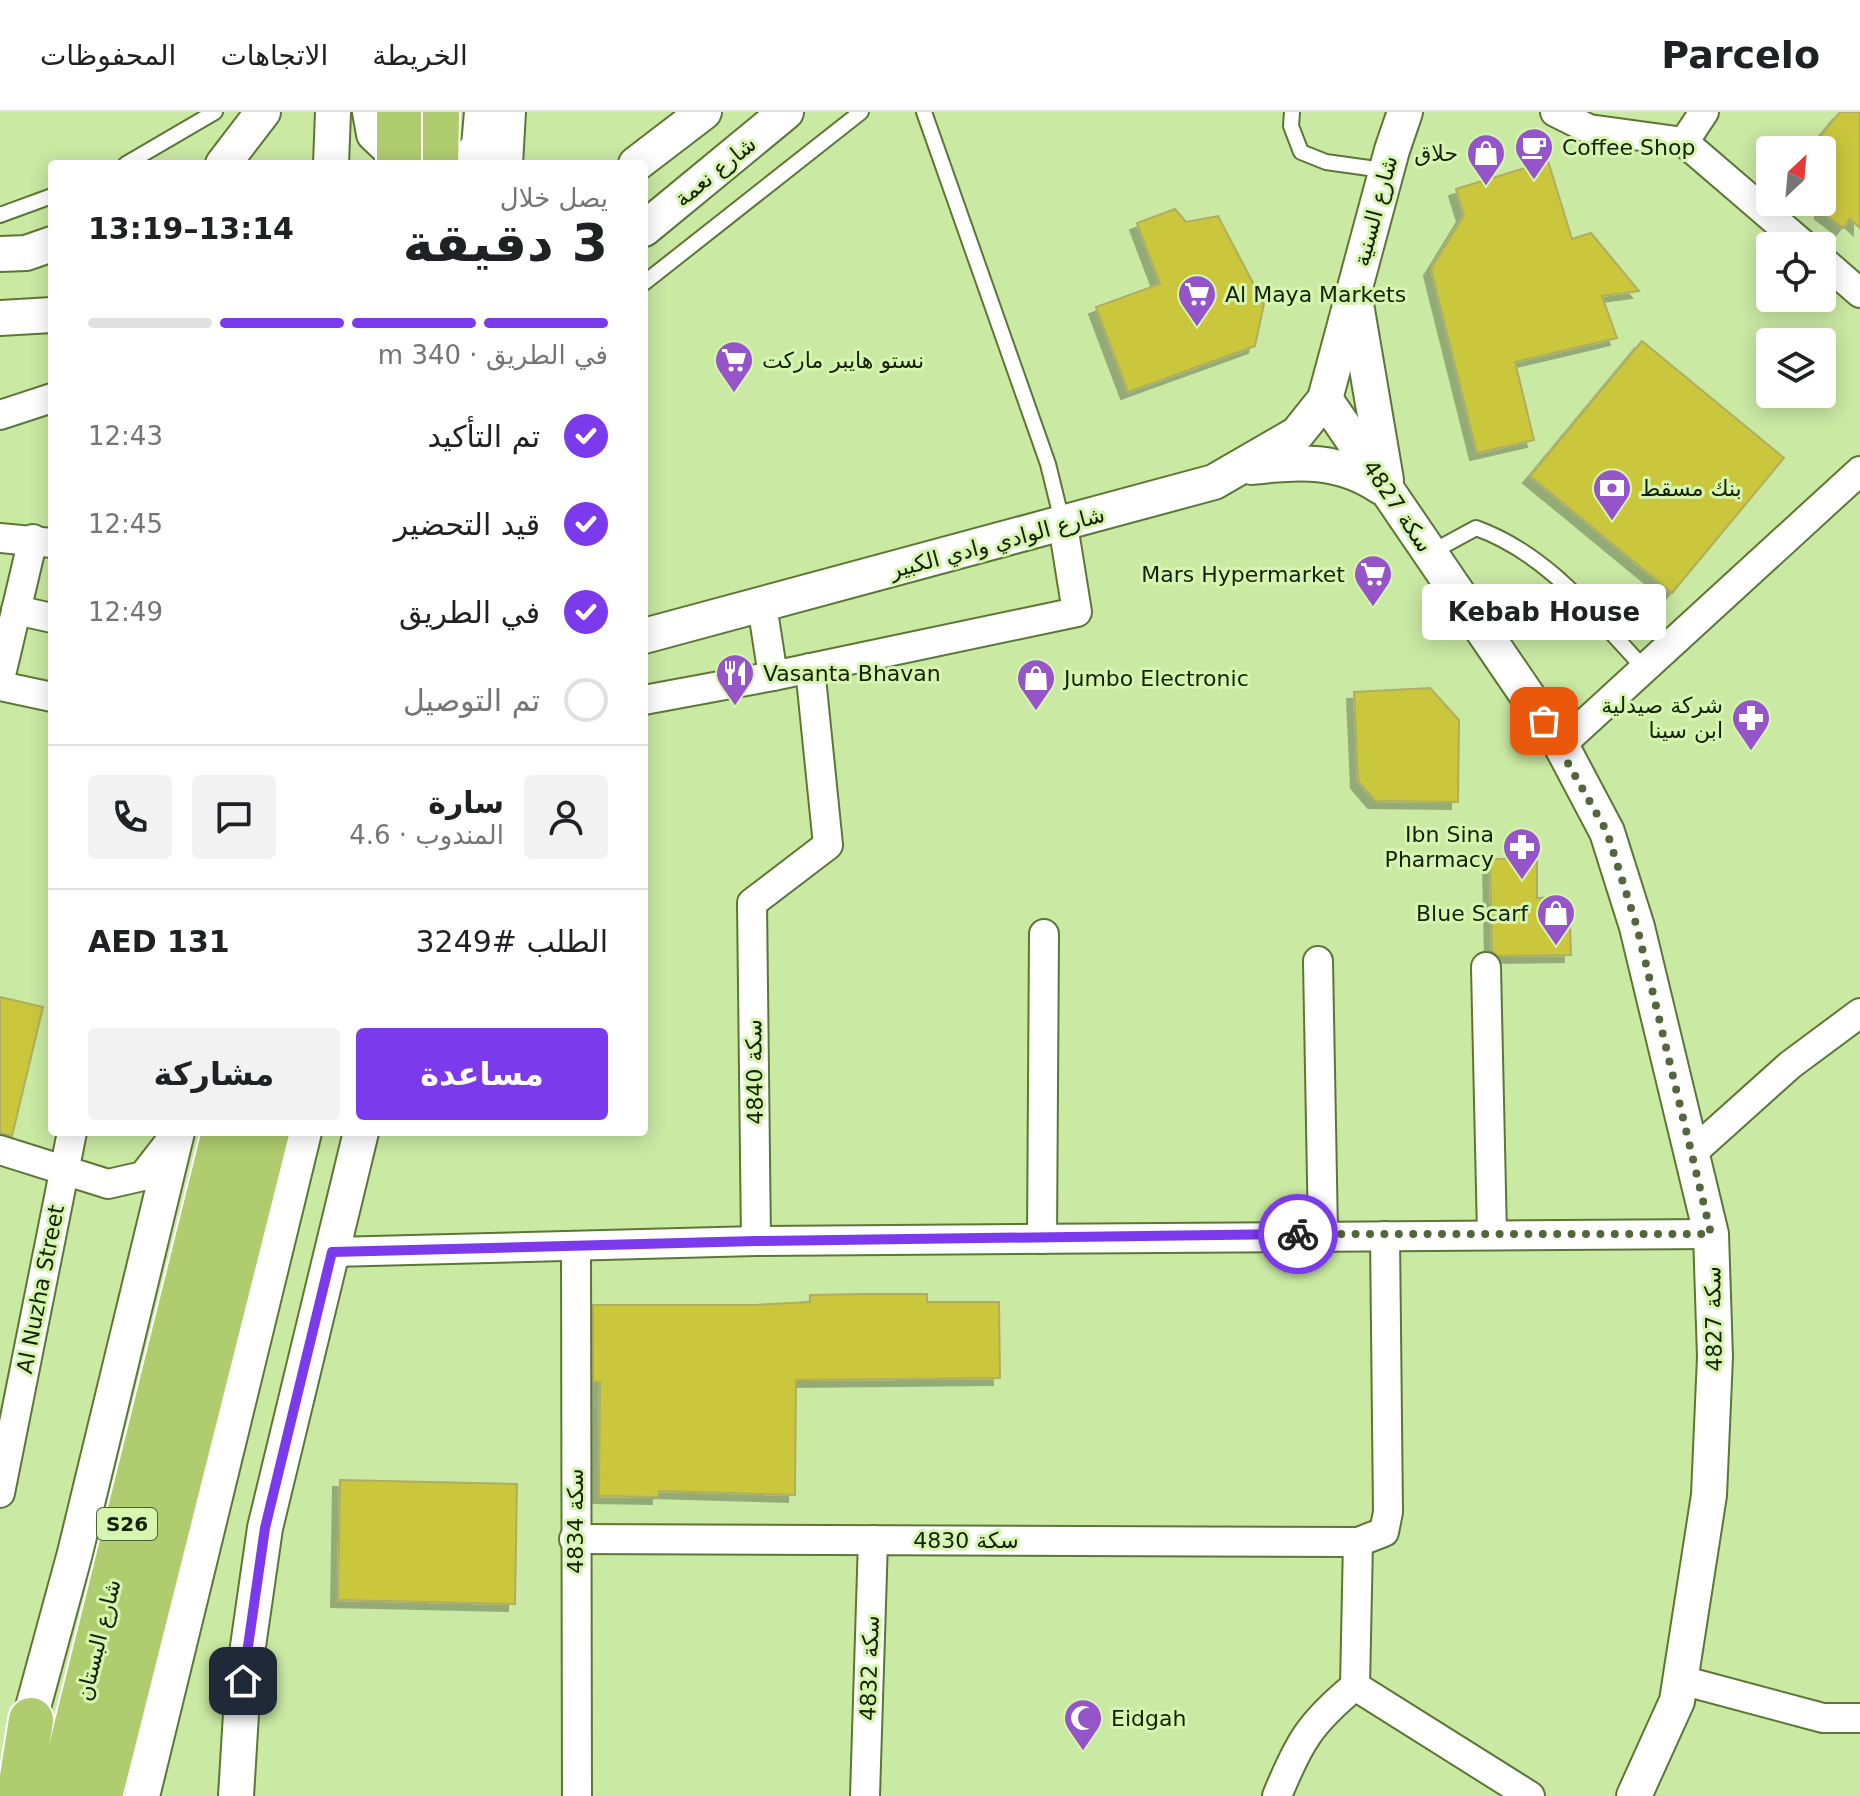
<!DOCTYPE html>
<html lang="ar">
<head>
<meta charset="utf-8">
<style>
	body { margin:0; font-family:"DejaVu Sans","Noto Sans Arabic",sans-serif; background:#f2f2f2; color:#202124; direction:rtl; height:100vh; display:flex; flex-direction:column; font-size:30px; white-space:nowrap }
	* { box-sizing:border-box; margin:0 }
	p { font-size:26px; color:#757577 }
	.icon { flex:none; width:44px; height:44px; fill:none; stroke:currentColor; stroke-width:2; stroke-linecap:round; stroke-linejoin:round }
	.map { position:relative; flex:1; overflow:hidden; direction:ltr }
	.drawer { position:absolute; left:48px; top:48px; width:600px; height:976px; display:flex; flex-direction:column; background:#fff; border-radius:8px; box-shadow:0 4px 20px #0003; direction:rtl }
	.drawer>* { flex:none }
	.needle { width:52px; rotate:26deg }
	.fabs { position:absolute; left:1756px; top:24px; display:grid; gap:16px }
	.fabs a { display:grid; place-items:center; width:80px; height:80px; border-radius:8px; background:#fff; box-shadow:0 4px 20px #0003; font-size:40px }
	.pin { position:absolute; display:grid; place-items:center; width:68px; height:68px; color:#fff; margin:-34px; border-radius:16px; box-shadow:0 4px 12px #0006 }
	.courier { position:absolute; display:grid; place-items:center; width:80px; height:80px; margin:-40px; border:6px solid #7c3aed; border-radius:50%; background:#fff; color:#222; box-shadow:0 2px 10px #0007 }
	.bubble { position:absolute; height:56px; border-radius:8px; background:#fff; box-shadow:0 4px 20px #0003; font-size:26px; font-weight:600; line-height:56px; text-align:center; direction:rtl }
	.summary em { font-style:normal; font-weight:600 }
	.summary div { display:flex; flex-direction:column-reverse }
	.summary { display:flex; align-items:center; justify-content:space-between; height:136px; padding:0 40px }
	h1 { font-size:52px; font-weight:600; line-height:60px }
	.bar { display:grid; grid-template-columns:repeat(4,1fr); gap:12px 8px; align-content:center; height:96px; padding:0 40px }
	.bar i { height:10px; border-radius:6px; background:#e0e0e0 }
	.bar .current { background:#7c3aed }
	.bar p { grid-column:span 4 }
	.line { display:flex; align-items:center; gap:20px; padding:0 40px; border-top:2px solid #e0e0e0 }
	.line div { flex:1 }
	.round { display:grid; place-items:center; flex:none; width:84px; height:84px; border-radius:8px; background:#f2f2f2 }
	ol { padding:0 40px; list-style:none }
	li { display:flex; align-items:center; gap:24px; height:88px }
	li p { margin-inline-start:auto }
	li .icon { padding:8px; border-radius:50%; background:#7c3aed; color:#fff; stroke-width:4 }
	li:last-child { color:#757577 }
	li i { width:44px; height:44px; border:4px solid #e0e0e0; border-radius:50% }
	.primary-button { display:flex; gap:16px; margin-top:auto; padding:16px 40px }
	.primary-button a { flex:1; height:92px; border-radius:8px; background:#7c3aed; color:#fff; font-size:32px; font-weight:600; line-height:92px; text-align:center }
	.primary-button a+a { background:#f2f2f2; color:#202124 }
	header { display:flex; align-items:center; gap:48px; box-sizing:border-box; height:112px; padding:0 40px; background:#fff; border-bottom:2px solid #e0e0e0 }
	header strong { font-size:38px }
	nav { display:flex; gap:44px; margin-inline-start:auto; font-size:28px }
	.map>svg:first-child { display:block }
</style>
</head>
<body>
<header>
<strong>Parcelo</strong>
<nav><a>الخريطة</a><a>الاتجاهات</a><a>المحفوظات</a></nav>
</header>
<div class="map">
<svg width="1860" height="1684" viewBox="0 0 1860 1684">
	<defs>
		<filter id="shadow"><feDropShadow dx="-7" dy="7" stdDeviation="0" flood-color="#0004"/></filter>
	</defs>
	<rect width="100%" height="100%" fill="#cae9a3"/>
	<g fill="#cac73c" stroke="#afad62" stroke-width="2" filter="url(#shadow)">
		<path d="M 1840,0 L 1860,0 L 1860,116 L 1850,107 L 1843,116 L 1822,100 L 1822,38 L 1809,38 Z"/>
		<path d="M 1548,49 L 1572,127 L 1591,121 L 1639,179 L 1602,184 L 1617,226 L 1515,250 L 1534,328 L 1477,341 L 1431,157 L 1464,103 L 1456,77 Z"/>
		<path d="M 1175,97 L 1186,110 L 1218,104 L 1264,192 L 1255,234 L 1128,280 L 1096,195 L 1160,172 L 1137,111 Z"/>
		<path d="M 1642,229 L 1784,346 L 1672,481 L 1530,364 Z"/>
		<path d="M 1430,576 L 1459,608 L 1458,690 L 1375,689 L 1358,669 L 1354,580 Z"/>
		<path d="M 1490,747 L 1537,747 L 1537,786 L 1556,785 L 1556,813 L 1570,813 L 1571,843 L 1498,844 L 1492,839 Z"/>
		<path d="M 0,885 L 43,895 L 12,1024 L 0,1021 Z"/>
		<path d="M 863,1182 L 927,1182 L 927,1190 L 999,1190 L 1000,1266 L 796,1268 L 795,1383 L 659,1379 L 659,1385 L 599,1384 L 600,1270 L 593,1270 L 593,1193 L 754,1193 L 810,1190 L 810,1183 Z"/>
		<path d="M 340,1368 L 517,1372 L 515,1492 L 338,1488 Z"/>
	</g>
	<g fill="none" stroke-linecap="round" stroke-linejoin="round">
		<g stroke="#5c7735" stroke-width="18">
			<g id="service">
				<path d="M 924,0 L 1048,352 L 1063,413"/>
				<path d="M 1292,0 L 1291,14 L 1301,40 L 1326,50 L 1369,56"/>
				<path d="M 126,52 L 215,0"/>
				<path d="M 0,103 L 52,84"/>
				<path d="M 644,171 L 861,0"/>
				<path d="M 1430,441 L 1476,416 C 1548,442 1593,502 1644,556"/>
			</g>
		</g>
		<g stroke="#5c7735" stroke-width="32">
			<g id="minor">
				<path d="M 1555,0 L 1589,17 L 1684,30 L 1805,134"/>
				<path d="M 1684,30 L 1704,0"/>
				<path d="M 1822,148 L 1860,181"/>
				<path d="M 0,303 L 52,286"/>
				<path d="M 0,426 L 52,431"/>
				<path d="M 762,493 L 773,564 L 1077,500 L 1063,413"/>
				<path d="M 16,498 L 52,506"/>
				<path d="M 0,567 L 33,427"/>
				<path d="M 0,574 L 52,585"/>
				<path d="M 644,588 L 773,564"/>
				<path d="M 1561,633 L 1860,359"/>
				<path d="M 1318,849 L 1323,1122"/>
				<path d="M 1486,855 L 1492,1123"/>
				<path d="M 0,1038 L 108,1072 L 143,1064 L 174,1024"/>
				<path d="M 1692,1041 L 1790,953 L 1860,901"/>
				<path d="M 1042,1127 L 1044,822"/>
				<path d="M 756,1129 L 752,791 L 828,733 L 810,556"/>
				<path d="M 576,1134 L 577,1684"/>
				<path d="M 332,1140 L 756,1129 L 1711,1122"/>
				<path d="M 0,1381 L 72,1020"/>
				<path d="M 574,1427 L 1358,1430 L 1384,1420 L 1388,1400 L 1385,1124"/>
				<path d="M 1358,1430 L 1355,1574 L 1530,1684"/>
				<path d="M 1681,1568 L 1823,1606 L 1860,1606"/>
				<path d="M 865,1684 L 873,1428"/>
				<path d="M 1277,1684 C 1299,1630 1310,1611 1355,1574"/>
			</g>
		</g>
		<g stroke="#5c7735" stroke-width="38">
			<g id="tertiary">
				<path d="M 370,0 L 374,22 L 404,50 L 410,52"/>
				<path d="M 223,52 L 263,0"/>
				<path d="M 331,52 L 333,0"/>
				<path d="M 464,52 L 479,34 L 482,0"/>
				<path d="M 505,52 L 508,0"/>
				<path d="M 636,52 L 704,0"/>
				<path d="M 644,117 L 786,0"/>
				<path d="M 0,142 L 26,141 L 52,132"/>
				<path d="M 1356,192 L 1386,368"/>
				<path d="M 0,206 L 52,203"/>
				<path d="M 1325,287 L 1561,633 L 1607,720 L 1637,815 L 1711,1122 L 1715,1245 L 1709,1383 L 1677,1589 L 1634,1684"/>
				<path d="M 1252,355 C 1299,349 1340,347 1381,375"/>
				<path d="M 644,524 L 1214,370 L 1297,322 L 1325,287 L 1392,38 L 1405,0"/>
				<path d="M 23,1632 L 75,1441 L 177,1020"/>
				<path d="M 142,1684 L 304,1020"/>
				<path d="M 236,1684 L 243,1569 L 265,1416 L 361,1020"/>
			</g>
		</g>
		<g stroke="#fff" stroke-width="48">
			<g id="primary">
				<path d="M 436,52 L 437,0"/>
				<path d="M 19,1684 L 31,1608"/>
				<path d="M 59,1684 L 224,1020"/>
				<path d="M 100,1684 L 267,1020"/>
			</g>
		</g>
		<use href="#service" stroke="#fff" stroke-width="14"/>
		<use href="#minor" stroke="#fff" stroke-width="28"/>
		<use href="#tertiary" stroke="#fff" stroke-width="34"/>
		<use href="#primary" stroke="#afcd6f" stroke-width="44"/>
		<g stroke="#fff" stroke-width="48" stroke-linecap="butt">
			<path id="primary-bridge" d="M 399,52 L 399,0"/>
		</g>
		<use href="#primary-bridge" stroke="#afcd6f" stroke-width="44"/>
	</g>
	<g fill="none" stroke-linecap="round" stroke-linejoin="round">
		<path stroke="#54663c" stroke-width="8" stroke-dasharray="0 14.4" d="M 1298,1122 L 1711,1122 L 1637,815 L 1607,720 L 1544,609"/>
		<path stroke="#7c3aed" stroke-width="10" d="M 243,1569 L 265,1416 L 332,1140 L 756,1129 L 1298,1122"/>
	</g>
	<defs>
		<g id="cafe-pin" transform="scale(2)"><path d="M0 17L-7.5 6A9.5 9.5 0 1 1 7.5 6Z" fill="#9654c9" stroke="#d6f6af"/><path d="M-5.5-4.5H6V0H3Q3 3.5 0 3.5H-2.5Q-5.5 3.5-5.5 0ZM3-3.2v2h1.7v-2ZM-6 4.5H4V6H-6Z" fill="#fff"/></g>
		<g id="shop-pin" transform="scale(2)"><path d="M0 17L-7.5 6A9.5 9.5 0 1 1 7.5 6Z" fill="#9654c9" stroke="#d6f6af"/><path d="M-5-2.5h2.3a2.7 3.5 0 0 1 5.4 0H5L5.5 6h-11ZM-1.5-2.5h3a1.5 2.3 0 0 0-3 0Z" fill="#fff"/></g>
		<g id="supermarket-pin" transform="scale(2)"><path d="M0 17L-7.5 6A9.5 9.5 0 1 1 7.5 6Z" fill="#9654c9" stroke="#d6f6af"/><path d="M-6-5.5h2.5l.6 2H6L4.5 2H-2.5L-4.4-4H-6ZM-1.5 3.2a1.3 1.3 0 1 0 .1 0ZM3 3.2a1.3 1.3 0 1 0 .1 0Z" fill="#fff"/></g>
		<g id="bank-pin" transform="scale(2)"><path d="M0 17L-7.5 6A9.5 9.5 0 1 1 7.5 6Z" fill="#9654c9" stroke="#d6f6af"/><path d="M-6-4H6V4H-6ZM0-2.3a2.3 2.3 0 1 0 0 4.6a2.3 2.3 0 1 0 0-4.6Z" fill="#fff"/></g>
		<g id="restaurant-pin" transform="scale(2)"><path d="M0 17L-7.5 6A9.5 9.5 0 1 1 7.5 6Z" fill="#9654c9" stroke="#d6f6af"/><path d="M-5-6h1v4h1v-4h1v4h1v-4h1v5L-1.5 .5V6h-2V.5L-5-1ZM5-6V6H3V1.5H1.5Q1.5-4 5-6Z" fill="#fff"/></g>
		<g id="pharmacy-pin" transform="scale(2)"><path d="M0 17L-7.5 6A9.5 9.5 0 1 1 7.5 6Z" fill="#9654c9" stroke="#d6f6af"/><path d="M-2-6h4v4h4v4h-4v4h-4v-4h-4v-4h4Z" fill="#fff"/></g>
		<g id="mosque-pin" transform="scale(2)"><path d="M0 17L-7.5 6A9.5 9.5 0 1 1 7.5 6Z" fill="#9654c9" stroke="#d6f6af"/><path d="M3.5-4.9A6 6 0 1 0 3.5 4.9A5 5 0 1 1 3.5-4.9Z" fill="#fff"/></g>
	</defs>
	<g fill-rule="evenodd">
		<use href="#cafe-pin" x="1534" y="35"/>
		<use href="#shop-pin" x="1486" y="41"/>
		<use href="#supermarket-pin" x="1197" y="182"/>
		<use href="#supermarket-pin" x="734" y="248"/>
		<use href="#bank-pin" x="1612" y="376"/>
		<use href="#supermarket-pin" x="1373" y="462"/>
		<use href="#restaurant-pin" x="735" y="561"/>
		<use href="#shop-pin" x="1036" y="566"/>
		<use href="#pharmacy-pin" x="1751" y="606"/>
		<use href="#pharmacy-pin" x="1522" y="735"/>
		<use href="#shop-pin" x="1556" y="801"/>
		<use href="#mosque-pin" x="1083" y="1606"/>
	</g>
	<g text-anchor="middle" stroke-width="6" stroke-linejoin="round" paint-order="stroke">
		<rect fill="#d6f6af" stroke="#4f6038" stroke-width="2" x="97" y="1396" width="60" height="32" rx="6"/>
		<g font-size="20" font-weight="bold" fill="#152005">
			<text x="127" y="1419">S26</text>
		</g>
		<g font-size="22" fill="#152005" stroke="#d6f6af" text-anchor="start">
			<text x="1562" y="43">Coffee Shop</text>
			<text x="1458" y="49" text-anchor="end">حلاق</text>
			<text x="1225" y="190">Al Maya Markets</text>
			<text x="762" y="256">نستو هايبر ماركت</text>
			<text x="1640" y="384">بنك مسقط</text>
			<text x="1345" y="470" text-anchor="end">Mars Hypermarket</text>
			<text x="763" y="569">Vasanta Bhavan</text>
			<text x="1064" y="574">Jumbo Electronic</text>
			<text x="1723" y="601" text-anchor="end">شركة صيدلية<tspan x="1723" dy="25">ابن سينا</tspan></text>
			<text x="1494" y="730" text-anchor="end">Ibn Sina<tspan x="1494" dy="25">Pharmacy</tspan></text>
			<text x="1528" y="809" text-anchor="end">Blue Scarf</text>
			<text x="1111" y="1614">Eidgah</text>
		</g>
		<g font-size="22" fill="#152005" stroke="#d6f6af">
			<text transform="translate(715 59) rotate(-39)" y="8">شارع نعمة</text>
			<text transform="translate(1375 99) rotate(-75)" y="8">شارع السنية</text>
			<text transform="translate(1398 394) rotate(56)" y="8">سكة 4827</text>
			<text transform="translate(997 430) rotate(-15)" y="8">شارع الوادي وادي الكبير</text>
			<text transform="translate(754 960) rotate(-91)" y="8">سكة 4840</text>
			<text transform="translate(40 1177) rotate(-79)" y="8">Al Nuzha Street</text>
			<text transform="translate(1713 1207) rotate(-91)" y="8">سكة 4827</text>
			<text transform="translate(575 1409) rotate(-90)" y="8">سكة 4834</text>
			<text x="966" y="1436">سكة 4830</text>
			<text transform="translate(98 1528) rotate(-76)" y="8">شارع البستان</text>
			<text transform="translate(869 1556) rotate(-88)" y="8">سكة 4832</text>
		</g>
	</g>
</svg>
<div class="fabs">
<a><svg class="needle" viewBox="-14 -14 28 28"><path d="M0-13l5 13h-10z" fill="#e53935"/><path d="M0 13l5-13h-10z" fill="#757577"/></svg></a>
<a><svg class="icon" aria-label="locate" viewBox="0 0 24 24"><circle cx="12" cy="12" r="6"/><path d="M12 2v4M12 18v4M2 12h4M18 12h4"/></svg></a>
<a><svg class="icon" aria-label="layers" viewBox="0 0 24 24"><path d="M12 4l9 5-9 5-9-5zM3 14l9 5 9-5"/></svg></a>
</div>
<div class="pin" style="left:1544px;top:609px;background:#ea580c"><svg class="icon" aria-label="bag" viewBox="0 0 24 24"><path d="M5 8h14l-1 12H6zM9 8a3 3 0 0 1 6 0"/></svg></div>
<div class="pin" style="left:243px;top:1569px;background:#1f2937"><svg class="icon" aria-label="home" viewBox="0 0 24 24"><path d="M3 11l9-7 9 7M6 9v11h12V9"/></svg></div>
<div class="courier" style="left:1298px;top:1122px"><svg class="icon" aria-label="bike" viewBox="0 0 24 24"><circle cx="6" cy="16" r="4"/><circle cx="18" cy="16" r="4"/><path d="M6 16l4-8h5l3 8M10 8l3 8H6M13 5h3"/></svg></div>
<div class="bubble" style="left:1422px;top:472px;width:244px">Kebab House</div>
<section class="drawer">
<div class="summary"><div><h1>3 دقيقة</h1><p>يصل خلال</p></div><em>13:14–13:19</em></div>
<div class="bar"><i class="current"></i><i class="current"></i><i class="current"></i><i></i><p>في الطريق · 340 m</p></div>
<ol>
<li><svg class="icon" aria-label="check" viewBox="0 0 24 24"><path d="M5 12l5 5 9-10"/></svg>تم التأكيد<p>12:43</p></li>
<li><svg class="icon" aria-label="check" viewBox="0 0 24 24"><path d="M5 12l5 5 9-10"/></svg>قيد التحضير<p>12:45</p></li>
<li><svg class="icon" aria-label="check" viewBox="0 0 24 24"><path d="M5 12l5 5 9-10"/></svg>في الطريق<p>12:49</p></li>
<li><i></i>تم التوصيل</li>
</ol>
<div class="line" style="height:144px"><a class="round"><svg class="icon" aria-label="person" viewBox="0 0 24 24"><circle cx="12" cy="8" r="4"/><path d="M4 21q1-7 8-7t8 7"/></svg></a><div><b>سارة</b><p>المندوب · 4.6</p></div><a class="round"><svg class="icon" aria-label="chat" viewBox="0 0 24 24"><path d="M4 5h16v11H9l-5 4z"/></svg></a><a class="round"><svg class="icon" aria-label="phone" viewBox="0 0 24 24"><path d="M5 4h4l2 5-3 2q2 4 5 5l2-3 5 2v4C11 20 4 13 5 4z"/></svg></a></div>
<div class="line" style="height:104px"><div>الطلب #3249</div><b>AED 131</b></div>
<div class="primary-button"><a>مساعدة</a><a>مشاركة</a></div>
</section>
</div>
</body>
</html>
